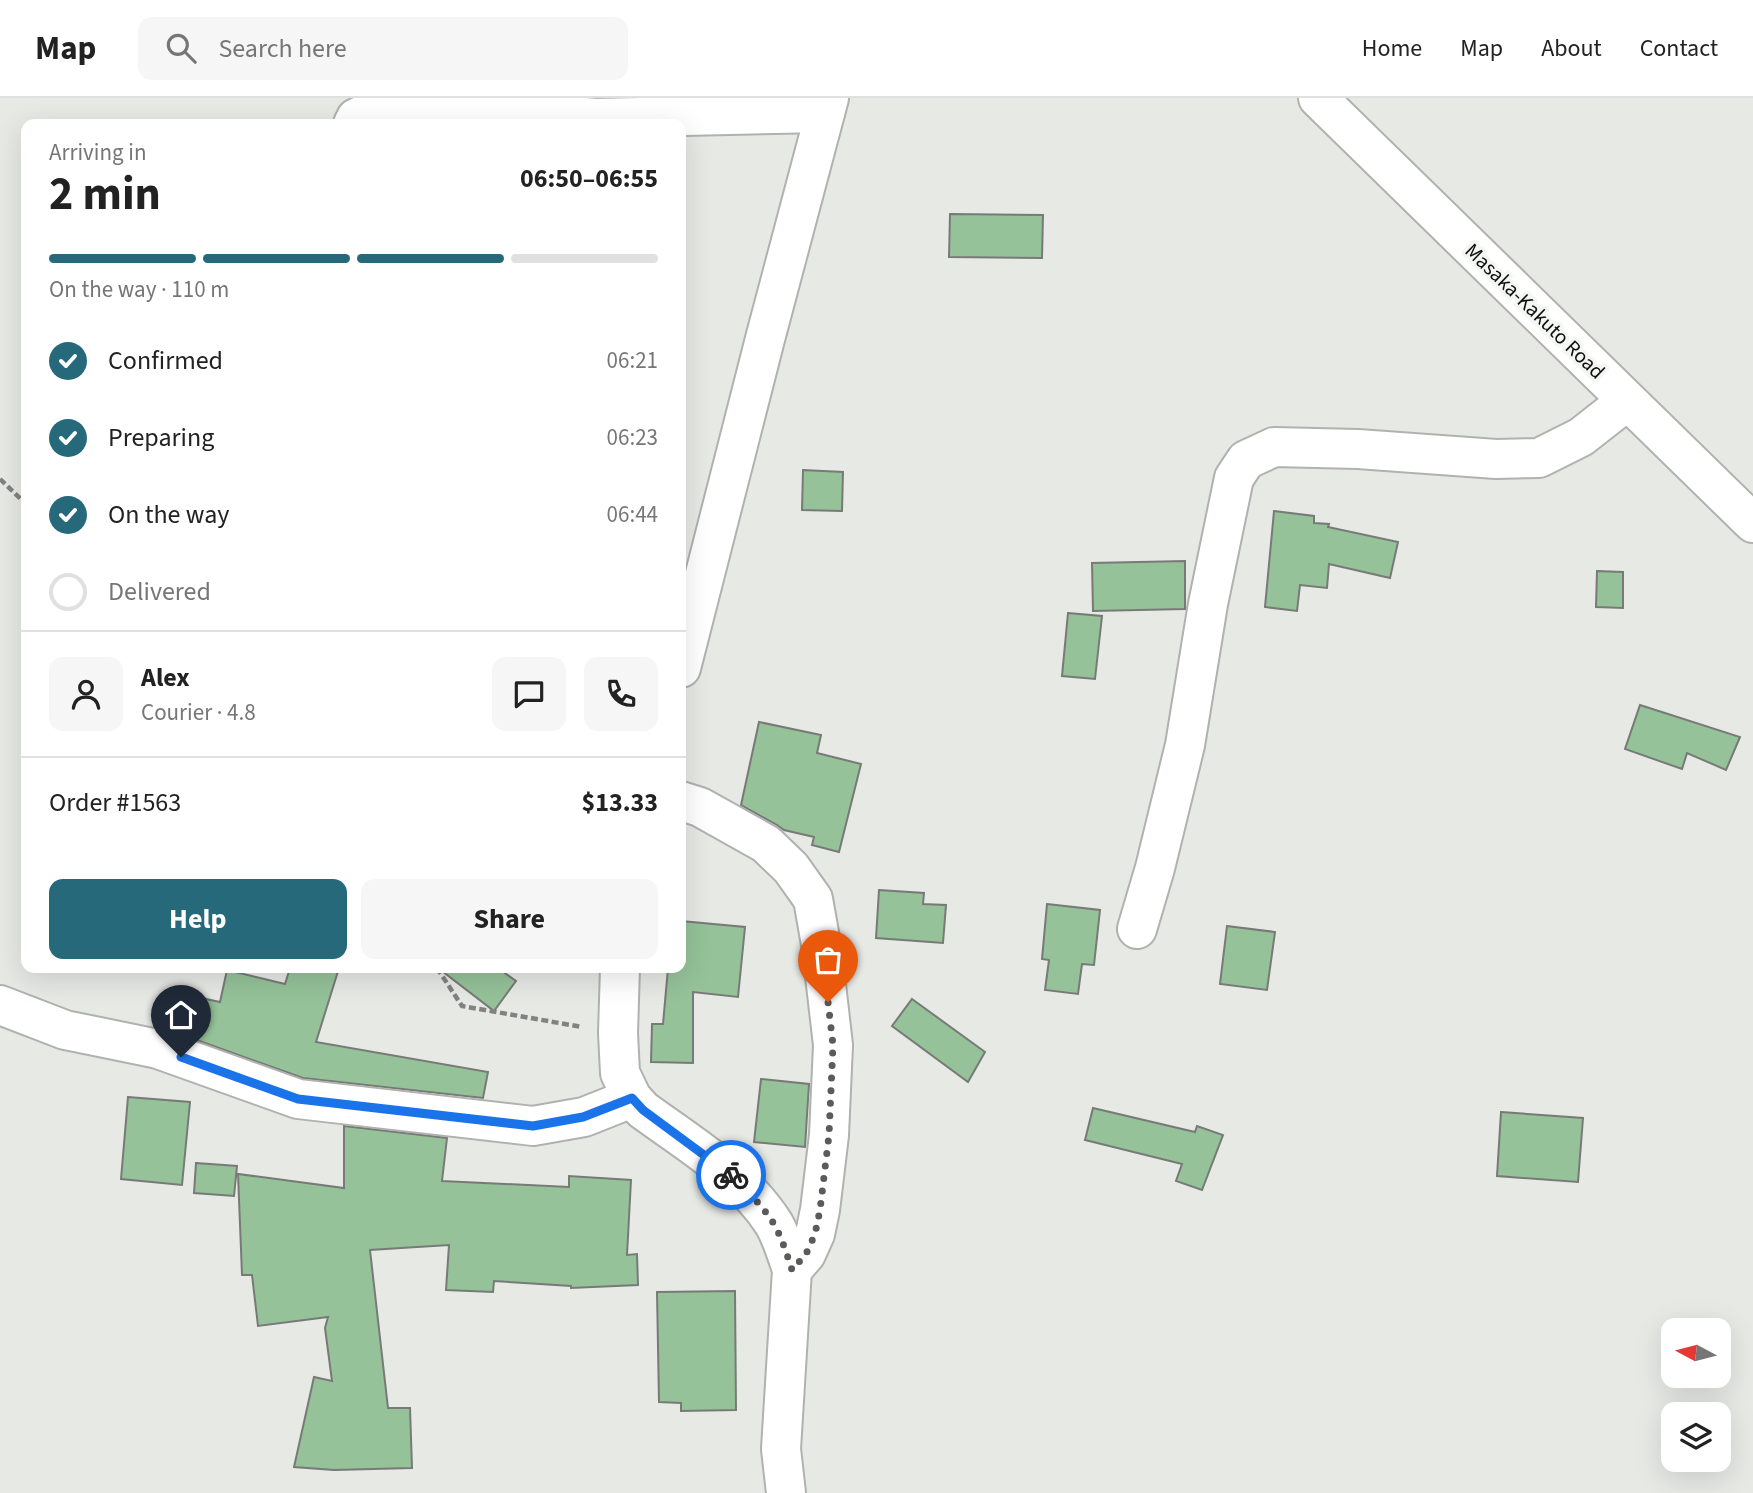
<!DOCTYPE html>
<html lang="en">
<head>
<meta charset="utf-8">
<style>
	body { margin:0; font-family:"Source Sans 3",sans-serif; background:#f6f6f6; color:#222; height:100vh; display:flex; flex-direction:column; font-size:26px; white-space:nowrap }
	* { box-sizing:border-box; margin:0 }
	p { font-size:23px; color:#767676 }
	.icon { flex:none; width:38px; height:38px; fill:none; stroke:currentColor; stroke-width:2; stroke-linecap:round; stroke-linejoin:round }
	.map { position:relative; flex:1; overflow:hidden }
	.details { position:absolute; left:21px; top:21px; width:665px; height:854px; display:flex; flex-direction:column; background:#fff; border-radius:14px; box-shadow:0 7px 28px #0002 }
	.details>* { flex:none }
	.needle { width:46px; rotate:277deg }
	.fabs { position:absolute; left:1661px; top:1220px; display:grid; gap:14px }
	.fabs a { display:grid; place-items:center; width:70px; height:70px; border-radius:14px; background:#fff; box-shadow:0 7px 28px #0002; font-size:35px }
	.pin { position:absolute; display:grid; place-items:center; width:60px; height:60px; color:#fff; margin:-72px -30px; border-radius:50% 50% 50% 0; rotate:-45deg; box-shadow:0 0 7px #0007 }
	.pin .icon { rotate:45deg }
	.courier { position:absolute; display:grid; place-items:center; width:70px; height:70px; margin:-35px; border:5px solid #1a73e8; border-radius:50%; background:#fff; color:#222; box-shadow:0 2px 9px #0007 }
	.overview em { font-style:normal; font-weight:700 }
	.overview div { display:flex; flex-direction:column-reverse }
	.overview { display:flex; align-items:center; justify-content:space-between; height:119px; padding:0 28px }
	h1 { font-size:46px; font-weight:700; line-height:52px }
	.bar { display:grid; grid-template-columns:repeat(4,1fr); gap:10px 7px; align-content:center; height:84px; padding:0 28px }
	.bar i { height:9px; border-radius:5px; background:#e0e0e0 }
	.bar .current { background:#26697b }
	.bar p { grid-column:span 4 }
	.line { display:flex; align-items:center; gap:18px; padding:0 28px; border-top:2px solid #e0e0e0 }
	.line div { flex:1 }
	.round { display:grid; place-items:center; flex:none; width:74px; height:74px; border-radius:14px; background:#f6f6f6 }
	ol { padding:0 28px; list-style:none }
	li { display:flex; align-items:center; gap:21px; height:77px }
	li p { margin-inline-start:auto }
	li .icon { padding:7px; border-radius:50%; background:#26697b; color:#fff; stroke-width:4 }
	li:last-child { color:#767676 }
	li i { width:38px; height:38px; border:4px solid #e0e0e0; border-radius:50% }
	.primary-button { display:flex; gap:14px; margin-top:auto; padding:14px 28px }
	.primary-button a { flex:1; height:80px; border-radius:14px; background:#26697b; color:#fff; font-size:28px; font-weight:700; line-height:80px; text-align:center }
	.primary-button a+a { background:#f6f6f6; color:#222 }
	header { display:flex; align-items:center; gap:42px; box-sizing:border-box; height:98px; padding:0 35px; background:#fff; border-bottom:2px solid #e0e0e0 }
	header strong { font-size:33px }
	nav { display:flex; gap:38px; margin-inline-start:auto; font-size:24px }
	.search { width:490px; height:63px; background:#f6f6f6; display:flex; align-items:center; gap:18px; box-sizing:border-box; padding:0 24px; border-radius:14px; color:#767676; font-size:26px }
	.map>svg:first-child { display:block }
</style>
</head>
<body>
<header>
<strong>Map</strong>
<div class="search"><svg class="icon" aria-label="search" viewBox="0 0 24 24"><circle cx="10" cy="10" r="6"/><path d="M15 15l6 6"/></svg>Search here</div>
<nav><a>Home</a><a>Map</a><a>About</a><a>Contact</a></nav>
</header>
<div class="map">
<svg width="1753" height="1395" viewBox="0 0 1753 1395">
	<rect width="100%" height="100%" fill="#e7e9e5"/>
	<g fill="#95c299" stroke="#777a77" stroke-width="2">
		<path d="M 950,116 L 1043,117 L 1042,160 L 949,159 Z"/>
		<path d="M 803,372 L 843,374 L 842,413 L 802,412 Z"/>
		<path d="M 1274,413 L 1314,418 L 1314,425 L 1329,426 L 1328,429 L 1398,444 L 1390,480 L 1329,466 L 1327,490 L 1300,487 L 1297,513 L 1265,509 Z"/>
		<path d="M 1185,463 L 1185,511 L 1093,513 L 1092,465 Z"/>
		<path d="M 1597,473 L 1623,474 L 1623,510 L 1596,509 Z"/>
		<path d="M 1068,515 L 1102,518 L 1095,581 L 1062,578 Z"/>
		<path d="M 1640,607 L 1740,639 L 1726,672 L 1687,655 L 1682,671 L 1625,651 Z"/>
		<path d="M 759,624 L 821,637 L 817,655 L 861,666 L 839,754 L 812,747 L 814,739 L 784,732 L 777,727 L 741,707 Z"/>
		<path d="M 879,792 L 924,795 L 923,806 L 946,807 L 943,845 L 876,840 Z"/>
		<path d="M 1047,806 L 1100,812 L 1094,867 L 1082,866 L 1078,896 L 1045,892 L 1049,862 L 1042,861 Z"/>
		<path d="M 681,823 L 745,829 L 738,899 L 693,894 L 693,965 L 651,964 L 652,926 L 663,926 L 668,870 L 681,870 Z"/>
		<path d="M 1227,828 L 1275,834 L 1267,892 L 1220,886 Z"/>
		<path d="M 290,870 L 339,870 L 316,944 L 488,974 L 483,1000 L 303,980 L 191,940 L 201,900 L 220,904 L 227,872 L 285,886 Z"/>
		<path d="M 438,870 L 498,870 L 516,883 L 494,913 Z"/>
		<path d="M 912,901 L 985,954 L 968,984 L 892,928 Z"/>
		<path d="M 761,981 L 809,986 L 805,1049 L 754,1044 Z"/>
		<path d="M 128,999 L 190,1004 L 182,1087 L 121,1081 Z"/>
		<path d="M 1093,1010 L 1195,1034 L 1197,1028 L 1223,1037 L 1202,1092 L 1176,1083 L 1182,1066 L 1085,1042 Z"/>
		<path d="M 1501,1014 L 1583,1020 L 1578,1084 L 1497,1078 Z"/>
		<path d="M 344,1028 L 447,1040 L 442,1083 L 569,1089 L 569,1078 L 631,1082 L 627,1157 L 637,1156 L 638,1187 L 571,1190 L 571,1188 L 494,1183 L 493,1194 L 446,1192 L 449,1147 L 370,1152 L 388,1310 L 410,1310 L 412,1370 L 334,1372 L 294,1369 L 314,1279 L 332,1283 L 325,1230 L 328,1219 L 258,1228 L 252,1177 L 242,1177 L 238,1076 L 344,1090 Z"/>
		<path d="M 196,1065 L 237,1068 L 234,1098 L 194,1095 Z"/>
		<path d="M 735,1193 L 736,1312 L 681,1313 L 681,1305 L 659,1304 L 657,1194 Z"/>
	</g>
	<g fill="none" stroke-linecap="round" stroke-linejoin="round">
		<g stroke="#b1b2af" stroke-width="42">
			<g id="minor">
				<path d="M 353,26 L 356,20 L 383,7 L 455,6 L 595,20 L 825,15"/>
				<path d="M 681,570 L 765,241 L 829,0"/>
				<path d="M 681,703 L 700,709 L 766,746 L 791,770 L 813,801 L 822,852 L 833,947 L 829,1037 L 820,1112 L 815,1136 L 806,1156 L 792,1172"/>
				<path d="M 1137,831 L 1155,770 L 1185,647 L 1208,506 L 1234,380 L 1246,362 L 1274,349 L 1358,351 L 1496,361 L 1539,360 L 1581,339 L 1627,303"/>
				<path d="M 620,870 L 618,935 L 620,975 L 632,1000 L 643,1012 C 688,1045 744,1078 774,1126 C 782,1140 787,1157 792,1172 L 781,1351 L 786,1395"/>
				<path d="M 0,907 L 65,932 L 158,951 L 298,1001 L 533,1028 L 584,1019 L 632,1000"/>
			</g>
		</g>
		<g stroke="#b1b2af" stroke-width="42">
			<path id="highway" d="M 1318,0 L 1753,425"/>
		</g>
		<g stroke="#828381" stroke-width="4.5" stroke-dasharray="7 3.5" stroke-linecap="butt">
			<path d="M 0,381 L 26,406"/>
			<path d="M 437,870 L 462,908 L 582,929"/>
		</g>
		<use href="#minor" stroke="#fff" stroke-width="38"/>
		<use href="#highway" stroke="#fff" stroke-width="38"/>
	</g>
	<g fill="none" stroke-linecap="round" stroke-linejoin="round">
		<path stroke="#5b5c5a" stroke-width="7" stroke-dasharray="0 12.6" d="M 731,1077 C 746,1092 762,1107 774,1126 C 782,1140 787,1157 792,1172 L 806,1156 L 815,1136 L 820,1112 L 829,1037 L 833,947 L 828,904"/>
		<path stroke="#1a73e8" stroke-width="9" d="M 181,959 L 298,1001 L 533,1028 L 583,1019 L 632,1000 L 643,1012 L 731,1077"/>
	</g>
	<g text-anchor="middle" stroke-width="7" stroke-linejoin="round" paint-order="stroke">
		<g font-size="21" fill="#0f100f" stroke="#f4f6f3">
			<text transform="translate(1535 213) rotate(44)" y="7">Masaka-Kakuto Road</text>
		</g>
	</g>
</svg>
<div class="fabs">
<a><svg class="needle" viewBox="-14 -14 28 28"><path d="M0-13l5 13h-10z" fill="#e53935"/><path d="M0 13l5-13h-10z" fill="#767676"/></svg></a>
<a><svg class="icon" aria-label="layers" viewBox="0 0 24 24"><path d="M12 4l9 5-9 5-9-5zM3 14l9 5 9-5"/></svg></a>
</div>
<div class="pin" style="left:828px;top:904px;background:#ea580c"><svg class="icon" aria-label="bag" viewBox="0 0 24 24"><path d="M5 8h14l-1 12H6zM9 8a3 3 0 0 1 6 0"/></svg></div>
<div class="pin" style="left:181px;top:959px;background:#1f2937"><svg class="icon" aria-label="home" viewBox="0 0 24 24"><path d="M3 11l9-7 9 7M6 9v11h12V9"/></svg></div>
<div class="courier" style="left:731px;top:1077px"><svg class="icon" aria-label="bike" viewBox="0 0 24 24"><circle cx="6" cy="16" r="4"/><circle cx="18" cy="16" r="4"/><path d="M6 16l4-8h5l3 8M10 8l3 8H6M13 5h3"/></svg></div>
<section class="details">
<div class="overview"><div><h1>2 min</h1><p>Arriving in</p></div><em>06:50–06:55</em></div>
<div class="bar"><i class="current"></i><i class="current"></i><i class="current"></i><i></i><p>On the way · 110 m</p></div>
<ol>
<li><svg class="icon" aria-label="check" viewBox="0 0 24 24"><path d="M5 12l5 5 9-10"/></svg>Confirmed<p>06:21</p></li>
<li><svg class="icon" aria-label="check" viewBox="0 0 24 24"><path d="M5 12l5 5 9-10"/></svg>Preparing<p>06:23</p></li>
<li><svg class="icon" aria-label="check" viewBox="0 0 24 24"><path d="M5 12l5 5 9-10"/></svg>On the way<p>06:44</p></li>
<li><i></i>Delivered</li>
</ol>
<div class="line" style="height:126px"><a class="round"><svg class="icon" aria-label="person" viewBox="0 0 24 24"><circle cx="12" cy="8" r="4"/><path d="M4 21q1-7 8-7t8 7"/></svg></a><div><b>Alex</b><p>Courier · 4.8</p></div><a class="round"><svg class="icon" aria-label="chat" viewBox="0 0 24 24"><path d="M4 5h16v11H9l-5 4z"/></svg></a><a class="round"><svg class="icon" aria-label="phone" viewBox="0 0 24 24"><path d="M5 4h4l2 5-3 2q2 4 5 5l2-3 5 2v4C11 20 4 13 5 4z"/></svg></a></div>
<div class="line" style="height:91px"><div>Order #1563</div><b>$13.33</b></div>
<div class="primary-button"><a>Help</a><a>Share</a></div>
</section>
</div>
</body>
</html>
